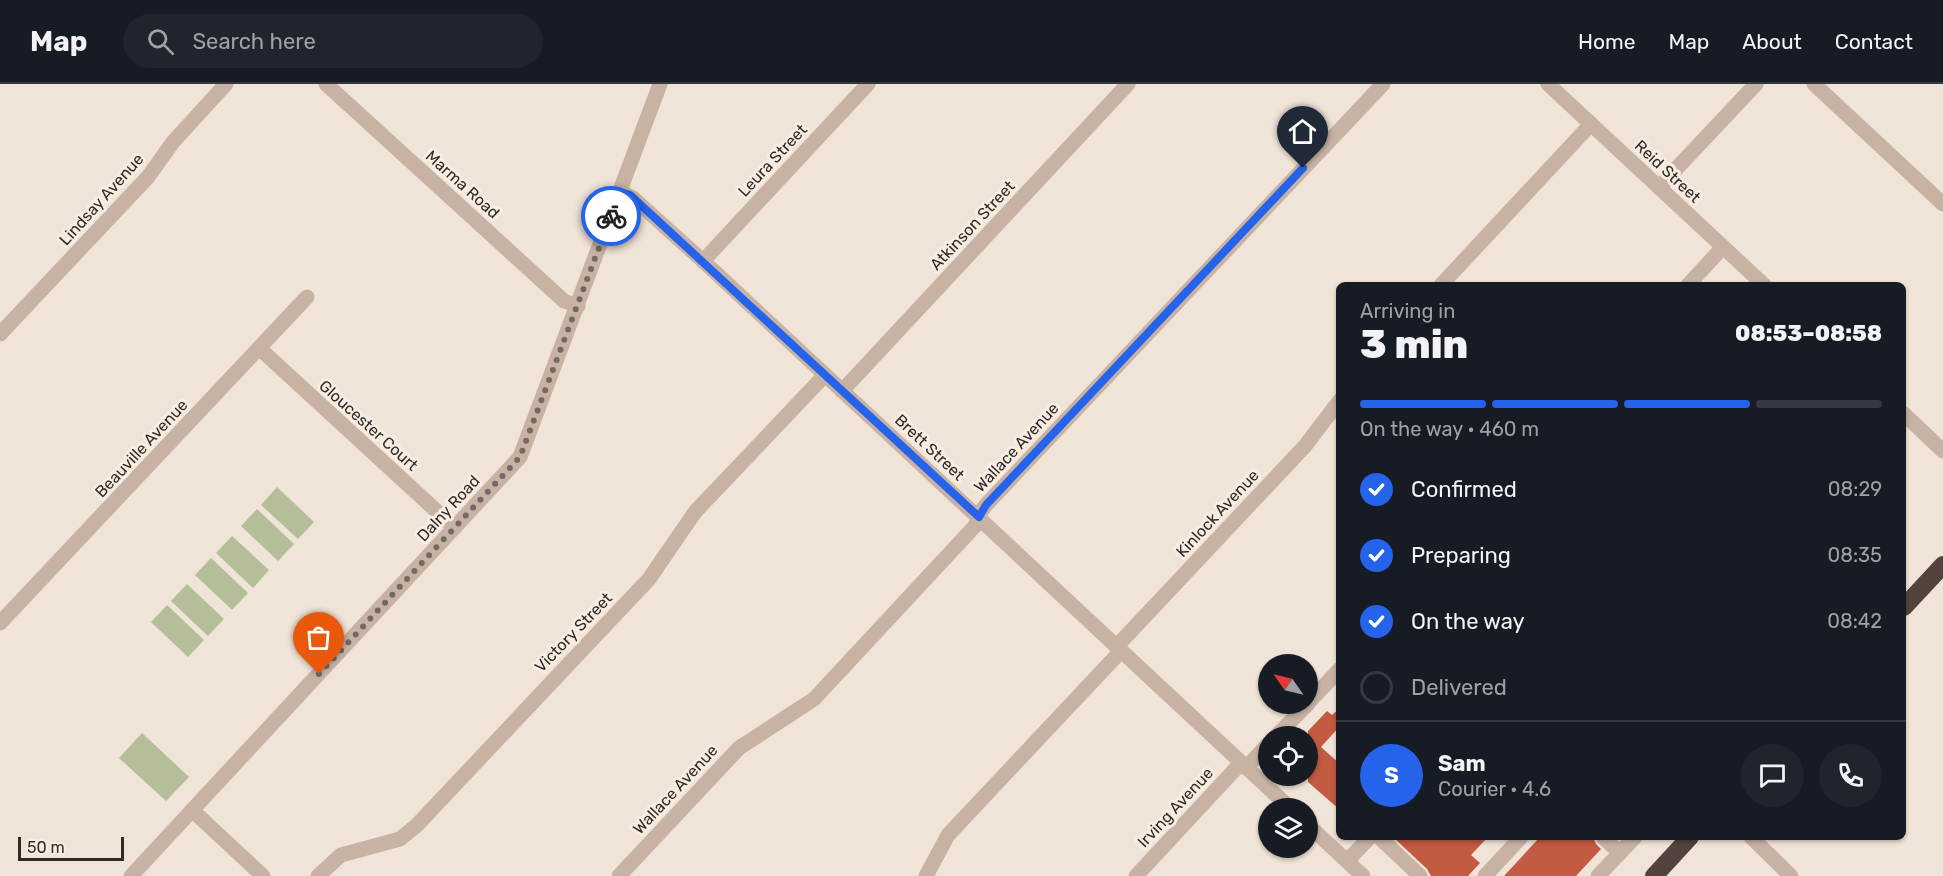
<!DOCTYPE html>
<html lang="en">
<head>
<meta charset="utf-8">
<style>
	body { margin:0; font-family:Rubik,sans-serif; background:#20242c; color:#f1f3f6; height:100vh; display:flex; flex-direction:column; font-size:22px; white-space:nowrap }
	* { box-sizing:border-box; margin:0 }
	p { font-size:20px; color:#9ea1a6 }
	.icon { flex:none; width:33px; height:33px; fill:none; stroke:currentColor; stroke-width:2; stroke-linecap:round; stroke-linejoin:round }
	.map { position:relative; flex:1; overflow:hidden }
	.details { position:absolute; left:1336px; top:198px; width:570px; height:558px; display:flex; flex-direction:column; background:#171b24; border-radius:9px; box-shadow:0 2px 4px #0004 }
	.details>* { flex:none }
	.needle { width:39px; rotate:304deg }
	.fabs { position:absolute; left:1258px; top:570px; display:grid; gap:12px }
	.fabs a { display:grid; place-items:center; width:60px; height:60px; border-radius:50%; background:#171b24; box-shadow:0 2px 4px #0004; font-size:30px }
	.scale { position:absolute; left:18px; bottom:15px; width:106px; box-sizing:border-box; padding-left:6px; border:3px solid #332925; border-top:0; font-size:16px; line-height:21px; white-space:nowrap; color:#332925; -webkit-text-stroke:4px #f8ede3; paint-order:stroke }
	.pin { position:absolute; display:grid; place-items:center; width:51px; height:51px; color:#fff; margin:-62px -26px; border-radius:50% 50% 50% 0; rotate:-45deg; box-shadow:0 0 6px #0007 }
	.pin .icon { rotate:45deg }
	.courier { position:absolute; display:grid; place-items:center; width:60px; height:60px; margin:-30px; border:4px solid #2563eb; border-radius:50%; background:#fff; color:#222; box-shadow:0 2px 8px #0007 }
	.headline em { font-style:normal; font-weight:800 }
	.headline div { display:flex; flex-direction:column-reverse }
	.headline { display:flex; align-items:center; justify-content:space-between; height:102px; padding:0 24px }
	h1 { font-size:39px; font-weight:800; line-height:45px }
	.bar { display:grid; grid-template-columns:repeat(4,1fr); gap:9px 6px; align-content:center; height:72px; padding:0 24px }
	.bar i { height:8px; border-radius:4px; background:#363941 }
	.bar .current { background:#2563eb }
	.bar p { grid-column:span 4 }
	.line { display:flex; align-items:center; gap:15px; padding:0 24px; border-top:2px solid #363941 }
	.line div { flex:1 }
	.round { display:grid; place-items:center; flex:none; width:63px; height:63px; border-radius:32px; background:#20242c }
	ol { padding:0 24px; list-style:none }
	li { display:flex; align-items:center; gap:18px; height:66px }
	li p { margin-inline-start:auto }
	li .icon { padding:6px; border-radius:50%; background:#2563eb; color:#fff; stroke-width:4 }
	li:last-child { color:#9ea1a6 }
	li i { width:33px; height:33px; border:3px solid #363941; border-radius:50% }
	header { display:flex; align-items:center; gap:36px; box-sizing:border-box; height:84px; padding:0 30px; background:#171b24; border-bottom:2px solid #363941 }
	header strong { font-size:28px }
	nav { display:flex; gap:33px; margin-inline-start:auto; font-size:21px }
	.search { width:420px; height:54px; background:#20242c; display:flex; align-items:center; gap:15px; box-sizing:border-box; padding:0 21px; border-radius:33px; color:#9ea1a6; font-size:22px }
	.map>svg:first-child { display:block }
</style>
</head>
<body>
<header>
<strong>Map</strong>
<div class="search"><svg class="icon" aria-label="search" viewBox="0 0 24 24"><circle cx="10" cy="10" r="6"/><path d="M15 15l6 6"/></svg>Search here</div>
<nav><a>Home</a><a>Map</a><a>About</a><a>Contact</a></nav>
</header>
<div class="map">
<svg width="1943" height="792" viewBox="0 0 1943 792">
	<rect width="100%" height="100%" fill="#f0e3d7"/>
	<g fill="#b4be98">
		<path d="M 277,403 L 314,438 L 298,455 L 261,421 Z"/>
		<path d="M 257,425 L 294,460 L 278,477 L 241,442 Z"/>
		<path d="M 232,452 L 269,486 L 253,504 L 216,469 Z"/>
		<path d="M 211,474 L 248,509 L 232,526 L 195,491 Z"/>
		<path d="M 187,500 L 224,535 L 208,552 L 171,517 Z"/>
		<path d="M 167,521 L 204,556 L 188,573 L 151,538 Z"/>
		<path d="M 142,649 L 189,693 L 166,717 L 119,674 Z"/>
	</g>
	<g fill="#c35a42">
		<path d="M 1340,624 L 1340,642 L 1321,663 L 1340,680 L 1340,726 L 1308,698 L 1308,647 L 1327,627 L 1332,631 Z"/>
		<path d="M 1393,753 L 1488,753 L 1471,771 L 1480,779 L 1468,792 L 1431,792 L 1427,785 Z"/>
		<path d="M 1540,753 L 1593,753 L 1596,760 L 1601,765 L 1576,792 L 1504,792 Z"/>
	</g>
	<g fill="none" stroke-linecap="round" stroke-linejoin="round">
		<g stroke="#c7b2a4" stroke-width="15">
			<path d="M 326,0 L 564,217 L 578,222"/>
			<path d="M 1548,0 L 1764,201"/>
			<path d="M 1814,0 L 1943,120"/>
			<path d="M 1659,103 L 1756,0"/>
			<path d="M 620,108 L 633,114 L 703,177 L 1290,724"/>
			<path d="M 703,177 L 868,0"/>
			<path d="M 1441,201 L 1591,40"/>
			<path d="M 1688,201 L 1723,163"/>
			<path d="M 0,250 L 148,93 L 173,58 L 226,0"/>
			<path d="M 259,264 L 454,443"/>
			<path d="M 842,307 L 1128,0"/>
			<path d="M 1904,330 L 1943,367"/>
			<path d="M 0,539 L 307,213"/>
			<path d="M 1116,563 L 1305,362 L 1340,316"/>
			<path d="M 1308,619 L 1340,585"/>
			<path d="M 1276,652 L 1308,620"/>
			<path d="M 1246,684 L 1269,659"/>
			<path d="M 192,726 L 263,792"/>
			<path d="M 1308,741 L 1363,792"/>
			<path d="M 1379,753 L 1420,792"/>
			<path d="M 1603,753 L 1620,769"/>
			<path d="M 1751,753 L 1791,792"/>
			<path d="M 1347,777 L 1370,753"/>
			<path d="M 131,792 L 520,373 L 660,0"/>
			<path d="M 318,792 L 341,771 L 400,755 L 417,741 L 649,495 L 695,428 L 825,291"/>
			<path d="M 619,792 L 739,664 L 814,615 L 975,442 L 982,426 L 986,421 L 1383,0"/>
			<path d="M 926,792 L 948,751 L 1121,567"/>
			<path d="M 1136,792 L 1241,679"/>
			<path d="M 1485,792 L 1521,753"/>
			<path d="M 1598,792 L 1635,753"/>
		</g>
		<g stroke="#54423d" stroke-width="18">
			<path d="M 1904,523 L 1943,481"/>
			<path d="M 1654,792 L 1690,753"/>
		</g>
	</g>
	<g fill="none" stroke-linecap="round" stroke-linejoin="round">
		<path stroke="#756a63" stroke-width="6" stroke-dasharray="0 10.8" d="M 319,590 L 520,373 L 611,132"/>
		<path stroke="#2563eb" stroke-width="8" d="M 611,132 L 620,108 L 630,111 L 979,433 L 986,421 L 1303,84"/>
	</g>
	<g text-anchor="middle" stroke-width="6" stroke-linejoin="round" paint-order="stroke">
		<g font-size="16" fill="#332925" stroke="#f8ede3">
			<text transform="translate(772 76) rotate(-47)" y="6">Leura Street</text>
			<text transform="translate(1668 87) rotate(43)" y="6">Reid Street</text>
			<text transform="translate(463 100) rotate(42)" y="6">Marma Road</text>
			<text transform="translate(101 115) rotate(-48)" y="6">Lindsay Avenue</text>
			<text transform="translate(972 141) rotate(-47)" y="6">Atkinson Street</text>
			<text transform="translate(369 341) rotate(42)" y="6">Gloucester Court</text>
			<text transform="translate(930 363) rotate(43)" y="6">Brett Street</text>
			<text transform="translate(1016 363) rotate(-47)" y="6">Wallace Avenue</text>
			<text transform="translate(141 364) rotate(-47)" y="6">Beauville Avenue</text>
			<text transform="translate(448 424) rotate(-47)" y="6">Dalny Road</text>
			<text transform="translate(1217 429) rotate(-47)" y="6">Kinlock Avenue</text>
			<text transform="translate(573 548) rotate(-46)" y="6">Victory Street</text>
			<text transform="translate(675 705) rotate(-47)" y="6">Wallace Avenue</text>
			<text transform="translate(1175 723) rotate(-47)" y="6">Irving Avenue</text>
		</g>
	</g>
</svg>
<div class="fabs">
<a><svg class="needle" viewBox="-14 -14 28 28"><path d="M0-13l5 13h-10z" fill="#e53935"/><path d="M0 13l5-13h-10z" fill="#9ea1a6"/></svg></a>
<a><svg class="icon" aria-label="locate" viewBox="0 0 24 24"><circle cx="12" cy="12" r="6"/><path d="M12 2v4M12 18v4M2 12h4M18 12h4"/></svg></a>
<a><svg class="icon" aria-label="layers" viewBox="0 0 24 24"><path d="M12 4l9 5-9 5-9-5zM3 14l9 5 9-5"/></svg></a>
</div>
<div class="scale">50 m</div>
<div class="pin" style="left:319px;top:590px;background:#ea580c"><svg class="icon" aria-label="bag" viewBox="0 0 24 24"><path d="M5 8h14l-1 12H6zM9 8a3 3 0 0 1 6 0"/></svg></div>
<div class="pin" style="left:1303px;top:84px;background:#1f2937"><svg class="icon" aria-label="home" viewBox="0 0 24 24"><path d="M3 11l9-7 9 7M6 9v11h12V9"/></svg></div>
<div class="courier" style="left:611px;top:132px"><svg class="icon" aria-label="bike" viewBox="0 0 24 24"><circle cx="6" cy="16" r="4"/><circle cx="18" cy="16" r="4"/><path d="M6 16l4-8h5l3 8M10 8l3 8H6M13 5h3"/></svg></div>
<section class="details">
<div class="headline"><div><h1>3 min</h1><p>Arriving in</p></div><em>08:53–08:58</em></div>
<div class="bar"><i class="current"></i><i class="current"></i><i class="current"></i><i></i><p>On the way · 460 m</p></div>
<ol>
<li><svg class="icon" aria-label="check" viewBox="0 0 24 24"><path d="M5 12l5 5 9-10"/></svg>Confirmed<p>08:29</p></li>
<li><svg class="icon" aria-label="check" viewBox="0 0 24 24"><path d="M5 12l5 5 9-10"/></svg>Preparing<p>08:35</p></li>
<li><svg class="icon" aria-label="check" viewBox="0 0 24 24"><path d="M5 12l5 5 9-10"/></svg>On the way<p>08:42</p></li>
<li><i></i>Delivered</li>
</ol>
<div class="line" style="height:108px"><b class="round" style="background:#2563eb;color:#fff">S</b><div><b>Sam</b><p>Courier · 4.6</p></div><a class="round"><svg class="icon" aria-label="chat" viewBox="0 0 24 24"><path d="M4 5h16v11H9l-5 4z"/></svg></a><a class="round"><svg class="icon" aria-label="phone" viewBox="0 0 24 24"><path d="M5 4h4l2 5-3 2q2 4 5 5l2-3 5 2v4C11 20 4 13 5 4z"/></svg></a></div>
</section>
</div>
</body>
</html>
